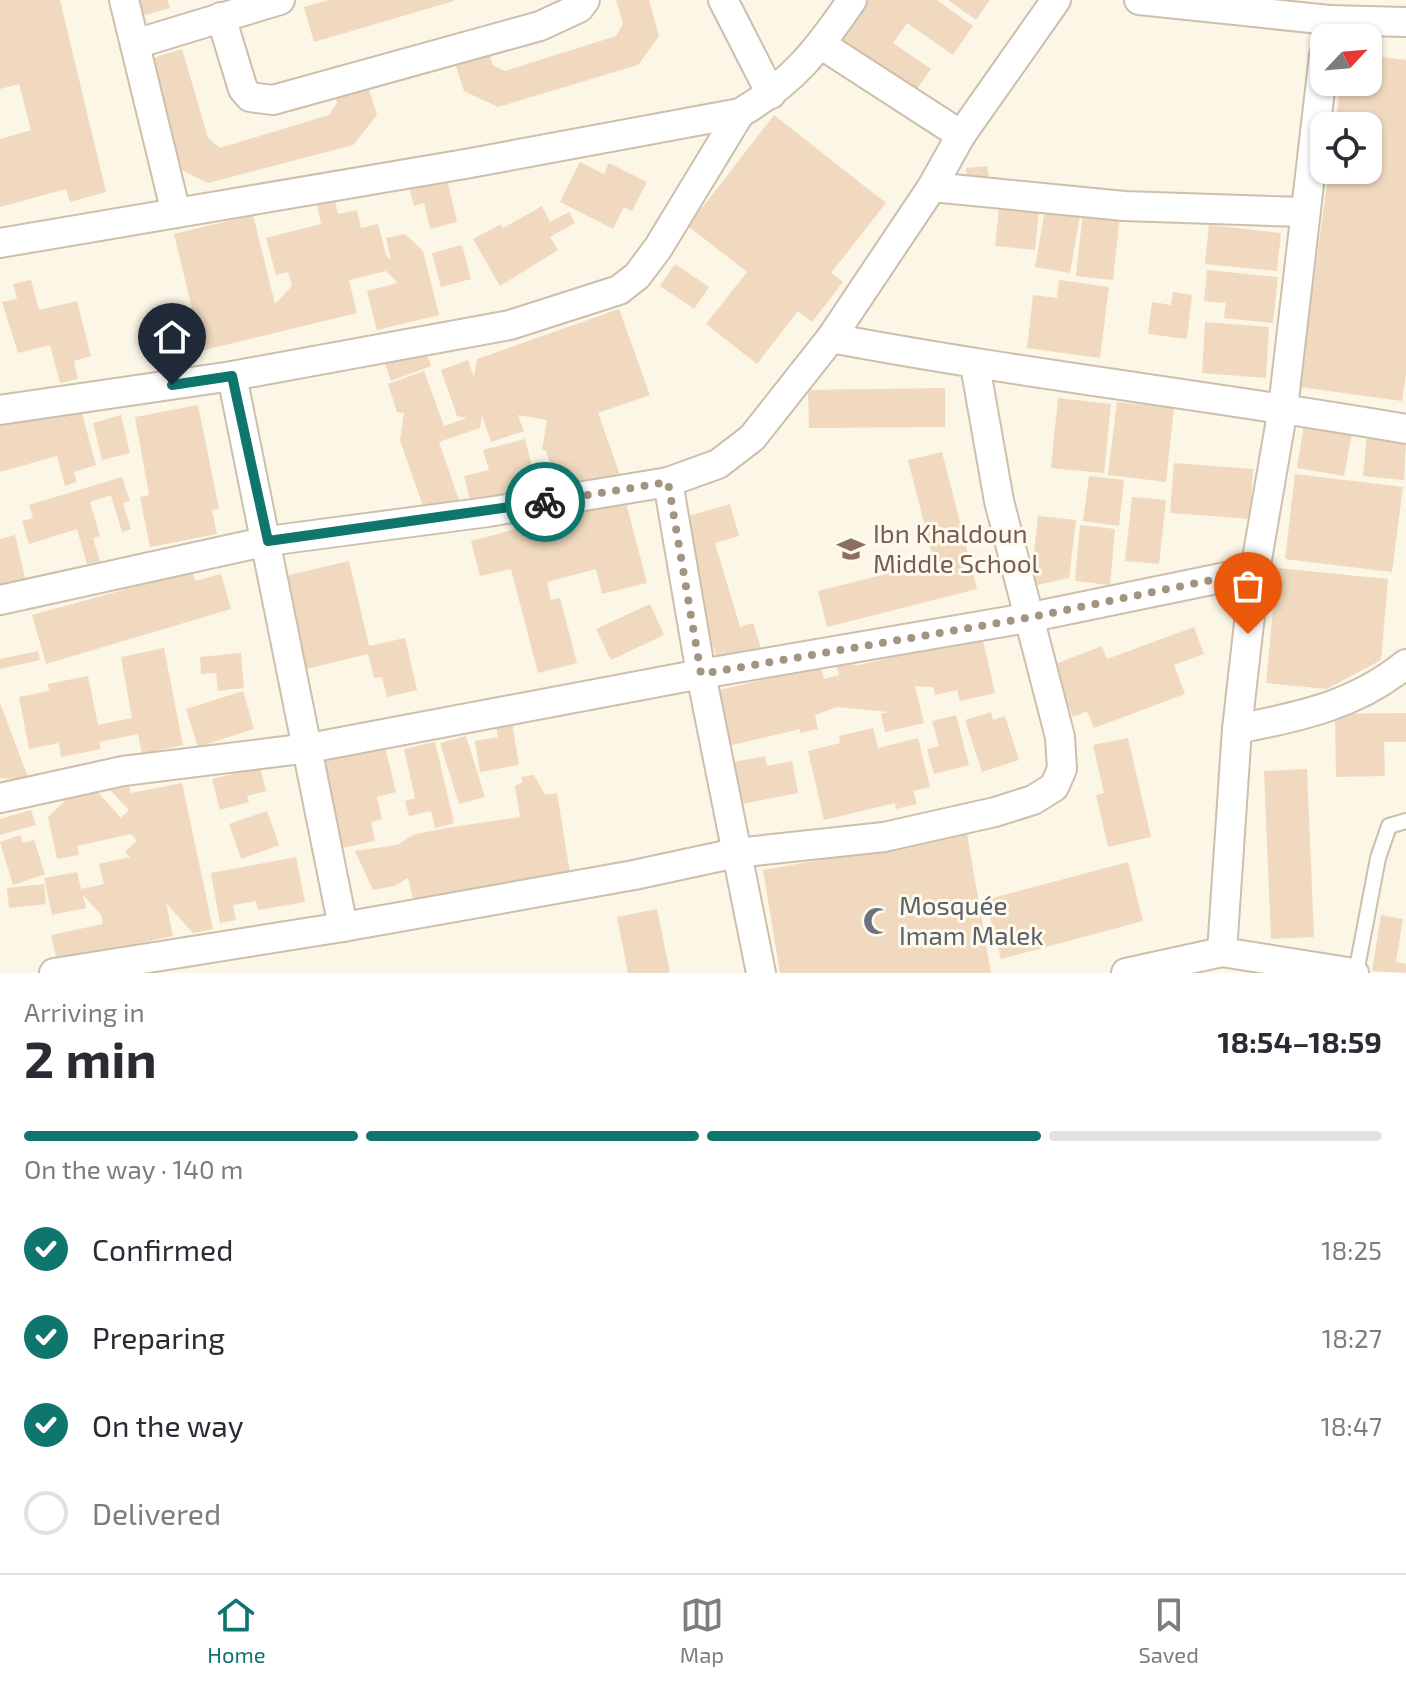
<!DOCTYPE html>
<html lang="en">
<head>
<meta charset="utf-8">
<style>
	body { margin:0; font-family:"Exo 2",sans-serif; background:#f2f2f3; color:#2b2b33; height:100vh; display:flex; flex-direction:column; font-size:30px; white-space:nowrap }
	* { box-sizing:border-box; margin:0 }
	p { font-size:26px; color:#7c7c81 }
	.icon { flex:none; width:44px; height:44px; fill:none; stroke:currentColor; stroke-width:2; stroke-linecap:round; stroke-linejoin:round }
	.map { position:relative; height:973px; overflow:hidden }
	.panel { display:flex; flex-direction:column; background:#fff; flex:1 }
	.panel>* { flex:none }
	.needle { width:52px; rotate:64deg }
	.controls { position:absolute; left:1310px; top:24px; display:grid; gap:16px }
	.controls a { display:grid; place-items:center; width:72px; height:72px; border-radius:16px; background:#fff; box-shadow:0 2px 6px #0004; font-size:40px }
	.pin { position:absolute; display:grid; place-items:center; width:68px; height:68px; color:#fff; margin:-82px -34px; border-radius:50% 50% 50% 0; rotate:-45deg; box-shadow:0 0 8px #0007 }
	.pin .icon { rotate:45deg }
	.courier { position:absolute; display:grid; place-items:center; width:80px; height:80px; margin:-40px; border:6px solid #0f766e; border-radius:50%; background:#fff; color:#222; box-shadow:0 2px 10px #0007 }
	.overview em { font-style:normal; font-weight:700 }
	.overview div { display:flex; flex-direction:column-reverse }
	.overview { display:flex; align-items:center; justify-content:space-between; height:136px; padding:0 24px }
	h1 { font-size:52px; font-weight:700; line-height:60px }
	.bar { display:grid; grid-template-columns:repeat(4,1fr); gap:12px 8px; align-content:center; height:96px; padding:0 24px }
	.bar i { height:10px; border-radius:6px; background:#e1e1e2 }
	.bar .on { background:#0f766e }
	.bar p { grid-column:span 4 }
	ol { padding:0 24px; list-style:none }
	li { display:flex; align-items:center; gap:24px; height:88px }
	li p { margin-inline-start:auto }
	li .icon { padding:8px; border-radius:50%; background:#0f766e; color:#fff; stroke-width:4 }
	li:last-child { color:#7c7c81 }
	li i { width:44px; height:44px; border:4px solid #e1e1e2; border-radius:50% }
	.dock { display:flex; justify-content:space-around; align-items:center; height:112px; border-top:2px solid #e1e1e2; background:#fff; font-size:22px; color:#7c7c81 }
	.dock a { display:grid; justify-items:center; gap:4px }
	.dock .on { color:#0f766e }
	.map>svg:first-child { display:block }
</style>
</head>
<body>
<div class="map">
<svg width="1406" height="973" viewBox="0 0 1406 973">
	<rect width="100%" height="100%" fill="#fbf6e6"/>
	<g fill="#f0d9bf">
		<path d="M 0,0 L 60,0 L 106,192 L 70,202 L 66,189 L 0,207 L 0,139 L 31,130 L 19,84 L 0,89 Z"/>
		<path d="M 137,0 L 167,0 L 170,8 L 142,16 Z"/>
		<path d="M 329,0 L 454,0 L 454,1 L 314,42 L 304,7 Z"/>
		<path d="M 616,0 L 649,0 L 659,36 L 638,65 L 498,107 L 464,91 L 454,60 L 488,50 L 493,65 L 505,71 L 616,36 L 623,24 Z"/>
		<path d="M 848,0 L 937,0 L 973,26 L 953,55 L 907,23 L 893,43 L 931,69 L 913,95 L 819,41 Z"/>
		<path d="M 948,0 L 990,0 L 976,20 Z"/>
		<path d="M 182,49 L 208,138 L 220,148 L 329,115 L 337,103 L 333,89 L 366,79 L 377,115 L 353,145 L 208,183 L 179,169 L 146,60 Z"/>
		<path d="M 1368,55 L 1406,60 L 1406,374 L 1402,401 L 1299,387 L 1329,170 L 1368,170 L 1368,126 L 1335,126 L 1341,82 L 1368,82 Z"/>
		<path d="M 774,115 L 886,203 L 831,273 L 843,282 L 812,322 L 798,311 L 757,364 L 706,324 L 747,272 L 688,226 Z"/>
		<path d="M 580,162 L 604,174 L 609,163 L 647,182 L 632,211 L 624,207 L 613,229 L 560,202 Z"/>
		<path d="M 987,166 L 989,177 L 967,179 L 966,168 Z"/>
		<path d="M 446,175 L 457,222 L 430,229 L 424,203 L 414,206 L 408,184 Z"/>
		<path d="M 335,200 L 338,214 L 357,210 L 361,228 L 378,224 L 386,255 L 391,260 L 386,238 L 405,234 L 423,251 L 439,315 L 377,330 L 367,291 L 398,283 L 386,271 L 349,280 L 357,313 L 184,355 L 174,326 L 195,321 L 174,234 L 253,215 L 275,304 L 292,286 L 288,272 L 276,275 L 266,238 L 321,224 L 317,204 Z"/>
		<path d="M 1046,204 L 1055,212 L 1080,216 L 1070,273 L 1035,267 Z"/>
		<path d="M 542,206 L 550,222 L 569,212 L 575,223 L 550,237 L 558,250 L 500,286 L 473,239 L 501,224 L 503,228 Z"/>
		<path d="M 999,208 L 1039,212 L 1035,250 L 995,246 Z"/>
		<path d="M 1083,210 L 1120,214 L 1113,280 L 1076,276 Z"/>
		<path d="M 1209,225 L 1281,233 L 1277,271 L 1205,264 Z"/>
		<path d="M 462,245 L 471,279 L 441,287 L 432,253 Z"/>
		<path d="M 675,264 L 709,287 L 694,309 L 660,286 Z"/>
		<path d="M 1207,270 L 1278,277 L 1273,323 L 1224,318 L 1226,303 L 1204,301 Z"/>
		<path d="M 31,280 L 39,310 L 77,301 L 91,356 L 74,361 L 78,379 L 60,383 L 50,345 L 18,353 L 2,302 L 17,299 L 13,284 Z"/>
		<path d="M 1059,280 L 1109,287 L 1100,358 L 1027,348 L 1033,295 L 1057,298 Z"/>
		<path d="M 1173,292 L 1192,295 L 1187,339 L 1148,334 L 1152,302 L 1171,305 Z"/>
		<path d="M 619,309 L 650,395 L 598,413 L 620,475 L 591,485 L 566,481 L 557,484 L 546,451 L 542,450 L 547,420 L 518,415 L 524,431 L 491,442 L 482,415 L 480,428 L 439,442 L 459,500 L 425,512 L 400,440 L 404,413 L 397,412 L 388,384 L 424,371 L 444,426 L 467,418 L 457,416 L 441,370 L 468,360 L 474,377 L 477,359 Z"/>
		<path d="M 1205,322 L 1269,327 L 1266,378 L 1202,373 Z"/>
		<path d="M 423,344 L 431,366 L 391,381 L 383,358 Z"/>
		<path d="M 945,388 L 945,427 L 809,428 L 808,390 Z"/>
		<path d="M 1058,398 L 1111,404 L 1104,473 L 1051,468 Z"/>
		<path d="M 79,402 L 96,465 L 74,472 L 77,482 L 65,486 L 57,456 L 0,472 L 0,424 Z"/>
		<path d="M 1117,402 L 1174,408 L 1166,482 L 1108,475 Z"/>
		<path d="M 198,405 L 219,509 L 212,510 L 217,534 L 150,547 L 140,497 L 149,495 L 135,417 Z"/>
		<path d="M 121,415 L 130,453 L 102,460 L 93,423 Z"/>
		<path d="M 1304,425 L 1352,433 L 1344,476 L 1297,468 Z"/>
		<path d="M 1367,436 L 1406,440 L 1404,480 L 1363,476 Z"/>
		<path d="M 525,439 L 537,487 L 471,504 L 464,476 L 489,470 L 483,450 Z"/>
		<path d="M 942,452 L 977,589 L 827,627 L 818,591 L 934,562 L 908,460 Z"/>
		<path d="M 1174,463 L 1253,469 L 1250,519 L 1170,513 Z"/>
		<path d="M 1295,474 L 1403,487 L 1392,572 L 1285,559 Z"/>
		<path d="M 1089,476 L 1124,480 L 1119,526 L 1083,521 Z"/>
		<path d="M 122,477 L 130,501 L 123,503 L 131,529 L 122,532 L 111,495 L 90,502 L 100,536 L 93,538 L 100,561 L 87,564 L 77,529 L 29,544 L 22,521 L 33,518 L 29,505 Z"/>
		<path d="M 623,491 L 647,583 L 602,594 L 596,569 L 547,582 L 551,600 L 560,598 L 577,663 L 538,673 L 511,569 L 480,576 L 471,541 L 608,505 Z"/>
		<path d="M 1132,497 L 1166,500 L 1159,564 L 1125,561 Z"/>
		<path d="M 730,504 L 739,536 L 715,543 L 740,627 L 753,623 L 761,649 L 718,662 L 675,520 Z"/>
		<path d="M 1038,516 L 1076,520 L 1069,578 L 1033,586 L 1026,567 L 1033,561 Z"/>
		<path d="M 1080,525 L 1115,529 L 1110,585 L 1075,581 Z"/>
		<path d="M 15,535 L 25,578 L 0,584 L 0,539 Z"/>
		<path d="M 349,561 L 369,646 L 405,638 L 417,690 L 387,697 L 382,677 L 374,678 L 368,654 L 286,674 L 264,581 Z"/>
		<path d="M 1277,568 L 1388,579 L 1381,660 L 1327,689 L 1266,683 Z"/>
		<path d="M 192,571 L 195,581 L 221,574 L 231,609 L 46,664 L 32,615 Z"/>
		<path d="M 650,604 L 664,635 L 611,660 L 596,629 Z"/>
		<path d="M 1194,627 L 1204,654 L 1174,665 L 1185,694 L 1094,728 L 1087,711 L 1073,717 L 1053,665 L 1102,646 L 1107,659 Z"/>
		<path d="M 982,636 L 995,693 L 960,701 L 957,690 L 935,695 L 933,687 L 915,686 L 924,723 L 885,732 L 881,714 L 888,712 L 837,707 L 815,715 L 818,729 L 800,733 L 800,729 L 724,747 L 711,692 L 791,673 L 789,662 L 818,655 L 824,679 L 839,675 L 836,664 L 859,665 Z"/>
		<path d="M 164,648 L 183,745 L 142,754 L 138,734 L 99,742 L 101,749 L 61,757 L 59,743 L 29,749 L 19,697 L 49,691 L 48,684 L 88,676 L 98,725 L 132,718 L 121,657 Z"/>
		<path d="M 38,651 L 40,660 L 0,669 L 0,659 Z"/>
		<path d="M 241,653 L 244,688 L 218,691 L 216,673 L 201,674 L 200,657 Z"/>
		<path d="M 243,691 L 254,729 L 198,747 L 186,709 Z"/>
		<path d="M 0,703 L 29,780 L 0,778 Z"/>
		<path d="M 991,712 L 993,720 L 1005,716 L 1019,760 L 982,772 L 965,720 Z"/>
		<path d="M 1406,713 L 1406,742 L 1384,742 L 1385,776 L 1336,777 L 1335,714 Z"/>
		<path d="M 956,715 L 969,765 L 934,774 L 927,749 L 939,746 L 932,721 Z"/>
		<path d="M 512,722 L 519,765 L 480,772 L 475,741 L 498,737 L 496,724 Z"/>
		<path d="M 873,728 L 878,748 L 918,738 L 930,787 L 913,791 L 917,804 L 896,809 L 895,803 L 824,820 L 808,751 L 840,743 L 839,736 Z"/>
		<path d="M 382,735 L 396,792 L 377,797 L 382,819 L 371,822 L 375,841 L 319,853 L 305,753 Z"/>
		<path d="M 466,736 L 485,797 L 459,804 L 440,743 Z"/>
		<path d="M 1128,738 L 1151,837 L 1108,847 L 1096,795 L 1104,793 L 1093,745 Z"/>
		<path d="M 435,742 L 454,823 L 435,828 L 431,811 L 409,816 L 405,801 L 415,798 L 404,749 Z"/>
		<path d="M 765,756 L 767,766 L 792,761 L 798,793 L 717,809 L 708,767 Z"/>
		<path d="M 260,767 L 266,791 L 247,796 L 249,802 L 220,810 L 212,779 Z"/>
		<path d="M 1307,769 L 1314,937 L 1271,939 L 1264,771 Z"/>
		<path d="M 534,775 L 545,795 L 557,793 L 570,873 L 413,899 L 408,878 L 394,886 L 373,890 L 355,851 L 397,845 L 413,835 L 446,828 L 520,817 L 515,786 L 523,782 L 521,777 Z"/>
		<path d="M 87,780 L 121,818 L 129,810 L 110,790 L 129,786 L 131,793 L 182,783 L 213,929 L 193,933 L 166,903 L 173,936 L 57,961 L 51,935 L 103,924 L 101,915 L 83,895 L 86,908 L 52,915 L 44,878 L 77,872 L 81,889 L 104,884 L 99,864 L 130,857 L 125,852 L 137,841 L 131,834 L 77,846 L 79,855 L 57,859 L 48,817 Z"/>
		<path d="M 31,810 L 36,825 L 0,835 L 0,819 Z"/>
		<path d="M 267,811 L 279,845 L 241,859 L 229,824 Z"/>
		<path d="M 967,834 L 991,973 L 780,973 L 763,870 Z"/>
		<path d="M 20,835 L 23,843 L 34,840 L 45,874 L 13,885 L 0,842 Z"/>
		<path d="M 296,857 L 305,902 L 258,910 L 256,901 L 233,905 L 236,920 L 220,923 L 211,873 Z"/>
		<path d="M 1128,862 L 1143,921 L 1001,959 L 985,900 Z"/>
		<path d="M 44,884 L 46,904 L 9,908 L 7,888 Z"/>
		<path d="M 657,909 L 670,973 L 628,973 L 617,917 Z"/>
		<path d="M 1381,915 L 1403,919 L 1396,962 L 1406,964 L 1406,973 L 1372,971 Z"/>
	</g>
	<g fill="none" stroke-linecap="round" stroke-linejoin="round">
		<g stroke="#cdbfad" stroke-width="18">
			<path id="lane" d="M 1356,973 L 1378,858 L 1389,826 L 1406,821"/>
		</g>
		<g stroke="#cdbfad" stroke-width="32">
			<g id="street">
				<path d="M 124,0 L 176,213"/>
				<path d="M 723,0 L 771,94"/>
				<path d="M 1139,0 L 1329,20 L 1326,38"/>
				<path d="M 221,17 L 243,89 L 250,97 L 273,100 L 540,26 L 579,8 L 585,0"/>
				<path d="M 1329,20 L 1406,22"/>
				<path d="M 135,44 L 280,0"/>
				<path d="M 822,45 L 961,135"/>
				<path d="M 932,187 L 1124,206 L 1303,212"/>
				<path d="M 0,243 L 465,164 L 740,113 C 793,82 818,50 852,0"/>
				<path d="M 831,338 C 1022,374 1215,396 1406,429"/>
				<path d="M 232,376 L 343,927"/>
				<path d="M 0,410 L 232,376 L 510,325 L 619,290 L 637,276 L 658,248 L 740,113"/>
				<path d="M 668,482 L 701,674 L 761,973"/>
				<path d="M 0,600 L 268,541 L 488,512 L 668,482 L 718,464 L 752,438 L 831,338 L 932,187 L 961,135 L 1056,0"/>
				<path d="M 1237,729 C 1301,716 1354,706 1406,664"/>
				<path d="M 0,798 L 123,771 L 309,748 L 701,674 L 1027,618 L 1255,571"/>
				<path d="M 1222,952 L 1237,729 L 1255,571 L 1283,408 L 1324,55"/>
				<path d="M 54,973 L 343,927 L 634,875 L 736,853 L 884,837 L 995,812 L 1033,800 L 1054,787 L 1062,769 L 1060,737 L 999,501 L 975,365"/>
				<path d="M 1126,973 L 1222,952 L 1354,973"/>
			</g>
		</g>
		<use href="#lane" stroke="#fff" stroke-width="14"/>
		<use href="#street" stroke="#fff" stroke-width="28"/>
	</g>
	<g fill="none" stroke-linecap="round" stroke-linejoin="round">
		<path stroke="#a39482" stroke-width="8" stroke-dasharray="0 14.4" d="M 545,502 L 668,482 L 701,674 L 1027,618 L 1255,571 L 1248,634"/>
		<path stroke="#0f766e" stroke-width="10" d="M 172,385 L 232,376 L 268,541 L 545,502"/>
	</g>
	<defs>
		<g id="school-bare" transform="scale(2.16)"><path d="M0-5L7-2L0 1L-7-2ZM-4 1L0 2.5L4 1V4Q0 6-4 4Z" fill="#8d6e63" stroke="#fefaec" stroke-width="2.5" paint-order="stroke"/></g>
		<g id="mosque-bare" transform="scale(2.16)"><path d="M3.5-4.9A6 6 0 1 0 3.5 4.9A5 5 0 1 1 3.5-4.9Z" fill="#6b7280" stroke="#fefaec" stroke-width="2.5" paint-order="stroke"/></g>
	</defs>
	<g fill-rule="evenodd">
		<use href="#school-bare" x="851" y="549"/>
		<use href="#mosque-bare" x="877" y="921"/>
	</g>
	<g text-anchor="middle" stroke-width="6" stroke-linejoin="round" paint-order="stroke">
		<g font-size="26" fill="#785e54" stroke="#fefaec" text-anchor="start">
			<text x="873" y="543">Ibn Khaldoun<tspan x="873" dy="30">Middle School</tspan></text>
		</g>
		<g font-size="26" fill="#5b616d" stroke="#fefaec" text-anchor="start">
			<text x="899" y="915">Mosquée<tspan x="899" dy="30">Imam Malek</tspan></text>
		</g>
	</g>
</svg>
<div class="controls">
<a><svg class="needle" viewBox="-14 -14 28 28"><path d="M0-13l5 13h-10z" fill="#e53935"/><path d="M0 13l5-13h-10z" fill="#7c7c81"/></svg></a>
<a><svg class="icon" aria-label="locate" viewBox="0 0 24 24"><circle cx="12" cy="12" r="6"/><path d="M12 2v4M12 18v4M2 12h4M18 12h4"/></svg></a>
</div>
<div class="pin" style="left:1248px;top:634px;background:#ea580c"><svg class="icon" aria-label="bag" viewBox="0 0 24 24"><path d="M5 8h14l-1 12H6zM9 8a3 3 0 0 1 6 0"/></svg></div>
<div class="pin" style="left:172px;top:385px;background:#1f2937"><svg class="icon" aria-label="home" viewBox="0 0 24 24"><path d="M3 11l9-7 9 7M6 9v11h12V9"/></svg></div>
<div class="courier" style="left:545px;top:502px"><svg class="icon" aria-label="bike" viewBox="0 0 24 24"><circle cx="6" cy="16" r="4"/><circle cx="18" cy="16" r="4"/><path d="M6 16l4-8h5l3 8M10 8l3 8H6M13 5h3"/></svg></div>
</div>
<section class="panel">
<div class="overview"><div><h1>2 min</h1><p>Arriving in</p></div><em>18:54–18:59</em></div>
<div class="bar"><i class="on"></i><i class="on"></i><i class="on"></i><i></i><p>On the way · 140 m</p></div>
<ol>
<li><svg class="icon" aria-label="check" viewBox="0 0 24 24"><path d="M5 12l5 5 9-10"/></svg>Confirmed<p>18:25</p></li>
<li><svg class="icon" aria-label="check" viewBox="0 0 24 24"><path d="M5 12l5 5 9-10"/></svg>Preparing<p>18:27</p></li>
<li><svg class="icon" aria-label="check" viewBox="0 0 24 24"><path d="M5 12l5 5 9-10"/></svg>On the way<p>18:47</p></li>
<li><i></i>Delivered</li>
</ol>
</section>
<nav class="dock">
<a class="on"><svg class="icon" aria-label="home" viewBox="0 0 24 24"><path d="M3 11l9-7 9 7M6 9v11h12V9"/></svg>Home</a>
<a><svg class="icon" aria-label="map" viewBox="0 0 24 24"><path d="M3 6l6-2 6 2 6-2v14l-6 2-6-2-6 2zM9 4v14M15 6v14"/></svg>Map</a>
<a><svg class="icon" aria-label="saved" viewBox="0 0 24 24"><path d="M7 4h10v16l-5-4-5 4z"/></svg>Saved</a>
</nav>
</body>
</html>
